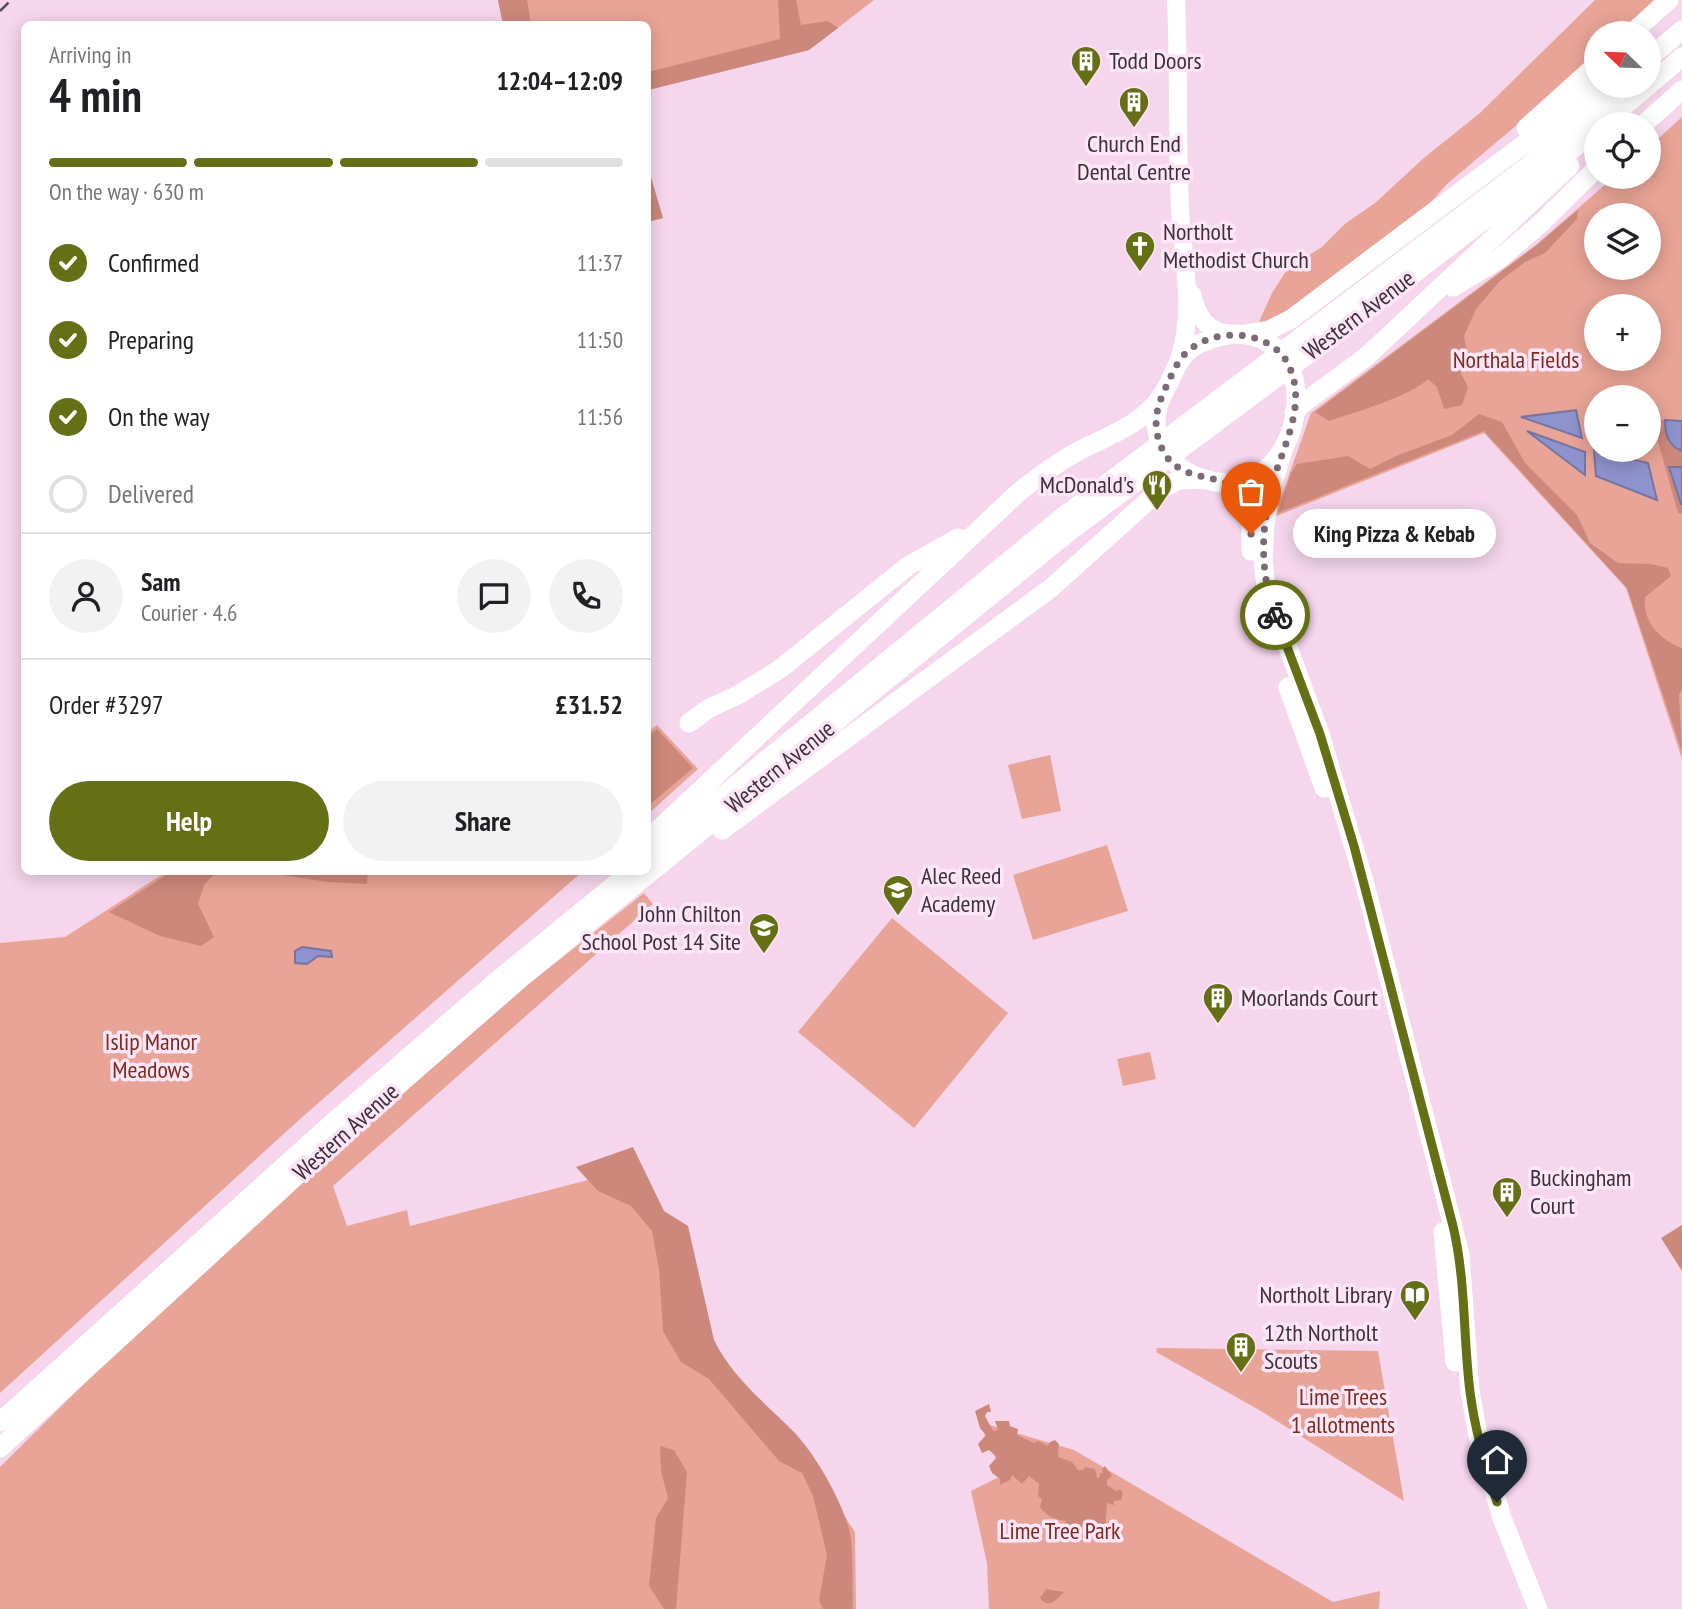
<!DOCTYPE html>
<html lang="en">
<head>
<meta charset="utf-8">
<style>
	body { margin:0; font-family:"PT Sans Narrow",sans-serif; background:#f2f2f2; color:#202124; height:100vh; display:flex; flex-direction:column; font-size:26px; white-space:nowrap }
	* { box-sizing:border-box; margin:0 }
	p { font-size:23px; color:#757577 }
	.icon { flex:none; width:38px; height:38px; fill:none; stroke:currentColor; stroke-width:2; stroke-linecap:round; stroke-linejoin:round }
	.map { position:relative; flex:1; overflow:hidden }
	.sheet { position:absolute; left:21px; top:21px; width:630px; height:854px; display:flex; flex-direction:column; background:#fff; border-radius:10px; box-shadow:0 4px 18px #0003 }
	.sheet>* { flex:none }
	.needle { width:46px; rotate:293deg }
	.controls { position:absolute; left:1584px; top:21px; display:grid; gap:14px }
	.controls a { display:grid; place-items:center; width:77px; height:77px; border-radius:50%; background:#fff; box-shadow:0 4px 18px #0003; font-size:35px }
	.pin { position:absolute; display:grid; place-items:center; width:60px; height:60px; color:#fff; margin:-72px -30px; border-radius:50% 50% 50% 0; rotate:-45deg; box-shadow:0 0 7px #0007 }
	.pin .icon { rotate:45deg }
	.courier { position:absolute; display:grid; place-items:center; width:70px; height:70px; margin:-35px; border:5px solid #656f16; border-radius:50%; background:#fff; color:#222; box-shadow:0 2px 9px #0007 }
	.bubble { position:absolute; height:49px; border-radius:24px; background:#fff; box-shadow:0 4px 18px #0003; font-size:23px; font-weight:700; line-height:49px; text-align:center }
	.head em { font-style:normal; font-weight:700 }
	.head div { display:flex; flex-direction:column-reverse }
	.head { display:flex; align-items:center; justify-content:space-between; height:119px; padding:0 28px }
	h1 { font-size:46px; font-weight:700; line-height:52px }
	.bar { display:grid; grid-template-columns:repeat(4,1fr); gap:10px 7px; align-content:center; height:84px; padding:0 28px }
	.bar i { height:9px; border-radius:5px; background:#e0e0e0 }
	.bar .on { background:#656f16 }
	.bar p { grid-column:span 4 }
	.line { display:flex; align-items:center; gap:18px; padding:0 28px; border-top:2px solid #e0e0e0 }
	.line div { flex:1 }
	.round { display:grid; place-items:center; flex:none; width:74px; height:74px; border-radius:37px; background:#f2f2f2 }
	ol { padding:0 28px; list-style:none }
	li { display:flex; align-items:center; gap:21px; height:77px }
	li p { margin-inline-start:auto }
	li .icon { padding:7px; border-radius:50%; background:#656f16; color:#fff; stroke-width:4 }
	li:last-child { color:#757577 }
	li i { width:38px; height:38px; border:4px solid #e0e0e0; border-radius:50% }
	.cta { display:flex; gap:14px; margin-top:auto; padding:14px 28px }
	.cta a { flex:1; height:80px; border-radius:42px; background:#656f16; color:#fff; font-size:28px; font-weight:700; line-height:80px; text-align:center }
	.cta a+a { background:#f2f2f2; color:#202124 }
	.map>svg:first-child { display:block }
</style>
</head>
<body>
<div class="map">
<svg width="1682" height="1609" viewBox="0 0 1682 1609">
	<rect width="100%" height="100%" fill="#f5d6ec"/>
	<g fill="#e8a496" fill-rule="evenodd">
		<path d="M 498,0 L 874,0 L 809,50 L 648,90 L 648,24 L 503,24 Z"/>
		<path d="M 1595,0 L 1654,0 L 1619,33 L 1596,33 L 1596,55 L 1564,85 L 1447,184 L 1431,202 L 1273,322 L 1258,324 L 1272,293 L 1288,268 L 1322,247 L 1346,223 L 1375,203 L 1425,157 L 1480,113 Z"/>
		<path d="M 1682,117 L 1682,759 L 1626,588 L 1484,433 L 1274,517 L 1311,413 L 1537,244 L 1614,177 L 1648,177 L 1649,147 ZM 1596,215 L 1648,215 L 1648,268 L 1596,268 ZM 1596,306 L 1648,306 L 1648,359 L 1596,359 ZM 1596,397 L 1648,397 L 1648,450 L 1596,450 Z"/>
		<path d="M 657,725 L 698,769 L 648,814 L 648,732 Z"/>
		<path d="M 1050,755 L 1061,811 L 1022,819 L 1008,765 Z"/>
		<path d="M 1107,845 L 1128,911 L 1033,940 L 1013,875 Z"/>
		<path d="M 166,872 L 582,872 L 299,1120 L 0,1393 L 0,943 L 65,937 Z"/>
		<path d="M 644,893 L 653,904 L 333,1186 L 347,1226 L 407,1210 L 410,1226 L 642,1166 L 704,1347 L 816,1472 L 855,1532 L 856,1609 L 0,1609 L 0,1467 L 102,1366 L 314,1171 L 530,983 Z"/>
		<path d="M 892,918 L 1008,1013 L 914,1128 L 798,1032 Z"/>
		<path d="M 1150,1052 L 1156,1079 L 1123,1086 L 1117,1059 Z"/>
		<path d="M 1157,1348 L 1378,1351 L 1404,1501 L 1261,1411 L 1156,1352 Z"/>
		<path d="M 979,1422 L 1074,1450 L 1333,1602 L 1380,1591 L 1379,1609 L 989,1609 L 987,1563 L 971,1491 L 1003,1475 Z"/>
	</g>
	<g fill="#cc887b">
		<path d="M 498,0 L 527,0 L 531,24 L 503,24 Z"/>
		<path d="M 778,0 L 796,0 L 801,25 L 828,21 L 838,28 L 809,50 L 648,90 L 648,72 L 780,39 Z"/>
		<path d="M 648,167 L 663,218 L 648,222 Z"/>
		<path d="M 1578,210 L 1577,219 L 1545,253 L 1525,262 L 1500,281 L 1476,309 L 1464,336 L 1468,358 L 1458,367 L 1468,387 L 1462,405 L 1444,409 L 1437,387 L 1428,379 C 1411,396 1353,413 1329,421 L 1315,412 L 1537,245 Z"/>
		<path d="M 1479,414 L 1502,422 L 1525,463 L 1577,515 L 1590,543 L 1618,563 L 1651,564 L 1668,568 L 1671,576 L 1645,597 C 1642,621 1660,640 1682,648 L 1682,690 L 1679,695 L 1682,752 L 1627,588 L 1484,431 L 1278,513 L 1291,473 L 1297,464 L 1348,456 L 1370,469 L 1396,456 L 1452,435 Z"/>
		<path d="M 1658,420 L 1665,420 C 1665,435 1668,445 1682,451 L 1682,467 L 1670,467 L 1682,504 L 1682,514 L 1678,513 L 1653,424 Z"/>
		<path d="M 657,729 L 693,768 L 648,806 L 648,736 Z"/>
		<path d="M 171,872 L 216,872 L 204,885 L 198,904 L 214,937 L 201,946 L 160,936 L 109,912 Z"/>
		<path d="M 263,872 L 368,872 L 367,884 L 328,882 Z"/>
		<path d="M 633,1147 L 664,1211 L 688,1226 L 714,1340 C 732,1377 765,1403 794,1432 C 815,1454 841,1499 849,1529 C 854,1547 852,1588 853,1609 L 823,1609 L 819,1600 L 827,1555 L 813,1496 L 802,1473 L 779,1461 L 709,1379 L 681,1362 L 663,1331 L 659,1269 L 652,1231 L 631,1206 L 598,1191 L 576,1167 Z"/>
		<path d="M 1682,1225 L 1682,1271 L 1661,1238 Z"/>
		<path d="M 989,1404 L 991,1412 L 987,1412 L 985,1416 L 993,1431 L 998,1430 L 995,1421 L 1009,1421 L 1010,1426 L 1018,1429 L 1017,1435 L 1034,1443 L 1038,1441 L 1048,1446 L 1050,1442 L 1055,1440 L 1059,1444 L 1058,1457 L 1072,1462 L 1078,1470 L 1084,1470 L 1085,1467 L 1095,1469 L 1097,1478 L 1100,1477 L 1100,1473 L 1103,1473 L 1102,1469 L 1105,1466 L 1112,1476 L 1107,1480 L 1107,1485 L 1116,1491 L 1120,1489 L 1123,1493 L 1121,1500 L 1114,1501 L 1114,1505 L 1107,1503 L 1105,1531 L 1096,1535 L 1089,1529 L 1085,1530 L 1082,1525 L 1080,1532 L 1061,1527 L 1066,1521 C 1053,1520 1047,1516 1040,1507 L 1042,1499 L 1038,1496 L 1039,1484 L 1029,1476 L 1022,1484 L 1012,1475 L 1010,1480 L 1000,1485 L 1000,1479 L 992,1473 L 989,1466 L 997,1457 L 989,1450 L 982,1453 L 978,1444 L 986,1435 L 980,1428 L 975,1411 Z"/>
		<path d="M 660,1446 L 674,1450 L 687,1472 L 676,1609 L 664,1609 L 649,1586 L 656,1518 L 668,1498 L 661,1471 Z"/>
		<path d="M 1046,1589 L 1064,1592 C 1056,1601 1048,1609 1040,1598 Z"/>
	</g>
	<g fill="#8f93cd" stroke="#7675a1" stroke-width="2">
		<path d="M 1596,409 L 1596,444 L 1592,443 L 1587,412 Z"/>
		<path d="M 1576,410 L 1582,438 L 1521,417 Z"/>
		<path d="M 1665,420 L 1682,421 L 1682,451 C 1668,445 1665,435 1665,420 Z"/>
		<path d="M 1527,431 L 1585,452 L 1585,475 Z"/>
		<path d="M 1594,450 L 1648,463 L 1657,500 L 1596,476 Z"/>
		<path d="M 1669,467 L 1682,467 L 1682,504 L 1681,504 Z"/>
		<path d="M 302,947 L 331,951 L 332,957 L 318,956 L 307,964 L 295,963 L 295,951 Z"/>
	</g>
	<g fill="none" stroke-linecap="round" stroke-linejoin="round">
		<g stroke="#fff" stroke-width="18">
			<path d="M 1176,0 C 1179,69 1177,139 1180,209 C 1183,259 1196,313 1178,362"/>
			<path d="M 1192,294 C 1197,317 1208,333 1233,334"/>
		</g>
		<g stroke="#fff" stroke-width="19">
			<path d="M 1632,33 L 1669,0"/>
			<path d="M 1648,59 L 1682,30"/>
			<path d="M 1603,124 L 1682,57"/>
			<path d="M 1644,124 L 1682,90"/>
			<path d="M 1526,128 L 1596,65"/>
			<path d="M 1453,287 L 1498,260 L 1541,223 L 1596,169"/>
			<path d="M 1233,334 C 1329,333 1305,481 1231,483 C 1192,484 1150,456 1157,412 C 1158,402 1164,392 1169,383 C 1175,370 1180,356 1192,348 C 1204,340 1218,336 1233,334 Z"/>
			<path d="M 1245,334 L 1269,330 L 1291,319 L 1600,87"/>
			<path d="M 1294,413 L 1302,404 L 1366,357 L 1570,166"/>
			<path d="M 1285,444 L 1271,489 L 1265,525 L 1263,559 L 1266,588 L 1320,734 L 1364,881 L 1460,1254 L 1470,1391 L 1478,1436 L 1502,1518 L 1538,1609"/>
			<path d="M 1219,482 C 1258,490 1250,519 1251,551"/>
			<path d="M 1288,687 L 1324,788"/>
			<path d="M 689,723 L 708,709 L 738,695 L 780,669 L 908,566 L 958,538"/>
			<path d="M 722,830 L 1051,588 L 1161,489 L 1179,480 L 1206,479"/>
			<path d="M 648,839 L 1020,491 C 1037,478 1054,465 1073,454 C 1103,437 1143,426 1162,395"/>
			<path d="M 648,857 L 1060,519 L 1528,166 L 1619,86"/>
			<path d="M 1443,1232 L 1455,1362"/>
			<path d="M 0,1422 L 331,1124 L 499,979 L 630,872"/>
			<path d="M 0,1448 L 342,1134 L 522,977 L 1070,531 L 1323,343 L 1527,187 L 1596,130"/>
		</g>
		<path stroke="#574853" stroke-width="2.5" stroke-dasharray="12 12" stroke-linecap="butt" d="M 0,11 L 11,0"/>
	</g>
	<g fill="none" stroke-linecap="round" stroke-linejoin="round">
		<path stroke="#7d6a78" stroke-width="7" stroke-dasharray="0 12.6" d="M 1251,534 C 1251,520 1252,505 1243,494 C 1223,468 1168,490 1157,433 C 1154,416 1159,402 1166,387 C 1171,376 1176,364 1184,355 C 1203,334 1239,330 1263,341 C 1275,347 1284,354 1289,366 C 1308,407 1281,449 1271,489 C 1261,532 1260,572 1275,615"/>
		<path stroke="#656f16" stroke-width="9" d="M 1275,615 L 1320,734 L 1354,846 L 1453,1226 C 1466,1281 1463,1336 1470,1392 C 1475,1430 1485,1466 1497,1502"/>
	</g>
	<defs>
		<g id="building-pin" transform="scale(1.575)"><path d="M0 17L-7.5 6A9.5 9.5 0 1 1 7.5 6Z" fill="#656f16" stroke="#fee5f7"/><path d="M-4-6H4V6H1V3H-1V6H-4ZM-2.5-4.3h1.7v1.8h-1.7ZM.8-4.3h1.7v1.8H.8ZM-2.5-1h1.7V.8h-1.7ZM.8-1h1.7V.8H.8Z" fill="#fff"/></g>
		<g id="church-pin" transform="scale(1.575)"><path d="M0 17L-7.5 6A9.5 9.5 0 1 1 7.5 6Z" fill="#656f16" stroke="#fee5f7"/><path d="M-1.2-6h2.4v3.5h3.3v2.4h-3.3V6h-2.4V-.1h-3.3v-2.4h3.3Z" fill="#fff"/></g>
		<g id="restaurant-pin" transform="scale(1.575)"><path d="M0 17L-7.5 6A9.5 9.5 0 1 1 7.5 6Z" fill="#656f16" stroke="#fee5f7"/><path d="M-5-6h1v4h1v-4h1v4h1v-4h1v5L-1.5 .5V6h-2V.5L-5-1ZM5-6V6H3V1.5H1.5Q1.5-4 5-6Z" fill="#fff"/></g>
		<g id="school-pin" transform="scale(1.575)"><path d="M0 17L-7.5 6A9.5 9.5 0 1 1 7.5 6Z" fill="#656f16" stroke="#fee5f7"/><path d="M0-5L7-2L0 1L-7-2ZM-4 1L0 2.5L4 1V4Q0 6-4 4Z" fill="#fff"/></g>
		<g id="library-pin" transform="scale(1.575)"><path d="M0 17L-7.5 6A9.5 9.5 0 1 1 7.5 6Z" fill="#656f16" stroke="#fee5f7"/><path d="M-6-4Q-3-5.5-.7-3.5V5Q-3 3-6 4ZM6-4Q3-5.5 .7-3.5V5Q3 3 6 4Z" fill="#fff"/></g>
	</defs>
	<g fill-rule="evenodd">
		<use href="#building-pin" x="1086" y="61"/>
		<use href="#building-pin" x="1134" y="102"/>
		<use href="#church-pin" x="1140" y="246"/>
		<use href="#restaurant-pin" x="1157" y="485"/>
		<use href="#school-pin" x="898" y="890"/>
		<use href="#school-pin" x="764" y="928"/>
		<use href="#building-pin" x="1218" y="998"/>
		<use href="#building-pin" x="1507" y="1192"/>
		<use href="#library-pin" x="1415" y="1295"/>
		<use href="#building-pin" x="1241" y="1347"/>
	</g>
	<g text-anchor="middle" stroke-width="7" stroke-linejoin="round" paint-order="stroke">
		<g font-size="24" fill="#3c3039" stroke="#fee5f7" text-anchor="start">
			<text x="1109" y="69">Todd Doors</text>
			<text x="1134" y="152" text-anchor="middle">Church End<tspan x="1134" dy="28">Dental Centre</tspan></text>
			<text x="1163" y="240">Northolt<tspan x="1163" dy="28">Methodist Church</tspan></text>
			<text x="1134" y="493" text-anchor="end">McDonald's</text>
			<text x="921" y="884">Alec Reed<tspan x="921" dy="28">Academy</tspan></text>
			<text x="741" y="922" text-anchor="end">John Chilton<tspan x="741" dy="28">School Post 14 Site</tspan></text>
			<text x="1241" y="1006">Moorlands Court</text>
			<text x="1530" y="1186">Buckingham<tspan x="1530" dy="28">Court</tspan></text>
			<text x="1392" y="1303" text-anchor="end">Northolt Library</text>
			<text x="1264" y="1341">12th Northolt<tspan x="1264" dy="28">Scouts</tspan></text>
		</g>
		<g font-size="24" fill="#3c3039" stroke="#fee5f7">
			<text transform="translate(1359 315) rotate(-37)" y="8">Western Avenue</text>
			<text transform="translate(780 767) rotate(-39)" y="8">Western Avenue</text>
			<text transform="translate(346 1132) rotate(-42)" y="8">Western Avenue</text>
		</g>
		<g font-size="24" fill="#7d2b1d" stroke="#fee5f7">
			<text x="1516" y="368">Northala Fields</text>
			<text x="151" y="1050">Islip Manor<tspan x="151" dy="28">Meadows</tspan></text>
			<text x="1343" y="1405">Lime Trees<tspan x="1343" dy="28">1 allotments</tspan></text>
			<text x="1060" y="1539">Lime Tree Park</text>
		</g>
	</g>
</svg>
<div class="controls">
<a><svg class="needle" viewBox="-14 -14 28 28"><path d="M0-13l5 13h-10z" fill="#e53935"/><path d="M0 13l5-13h-10z" fill="#757577"/></svg></a>
<a><svg class="icon" aria-label="locate" viewBox="0 0 24 24"><circle cx="12" cy="12" r="6"/><path d="M12 2v4M12 18v4M2 12h4M18 12h4"/></svg></a>
<a><svg class="icon" aria-label="layers" viewBox="0 0 24 24"><path d="M12 4l9 5-9 5-9-5zM3 14l9 5 9-5"/></svg></a>
<a>+</a>
<a>−</a>
</div>
<div class="pin" style="left:1251px;top:534px;background:#ea580c"><svg class="icon" aria-label="bag" viewBox="0 0 24 24"><path d="M5 8h14l-1 12H6zM9 8a3 3 0 0 1 6 0"/></svg></div>
<div class="pin" style="left:1497px;top:1502px;background:#1f2937"><svg class="icon" aria-label="home" viewBox="0 0 24 24"><path d="M3 11l9-7 9 7M6 9v11h12V9"/></svg></div>
<div class="courier" style="left:1275px;top:615px"><svg class="icon" aria-label="bike" viewBox="0 0 24 24"><circle cx="6" cy="16" r="4"/><circle cx="18" cy="16" r="4"/><path d="M6 16l4-8h5l3 8M10 8l3 8H6M13 5h3"/></svg></div>
<div class="bubble" style="left:1293px;top:509px;width:203px">King Pizza &amp; Kebab</div>
<section class="sheet">
<div class="head"><div><h1>4 min</h1><p>Arriving in</p></div><em>12:04–12:09</em></div>
<div class="bar"><i class="on"></i><i class="on"></i><i class="on"></i><i></i><p>On the way · 630 m</p></div>
<ol>
<li><svg class="icon" aria-label="check" viewBox="0 0 24 24"><path d="M5 12l5 5 9-10"/></svg>Confirmed<p>11:37</p></li>
<li><svg class="icon" aria-label="check" viewBox="0 0 24 24"><path d="M5 12l5 5 9-10"/></svg>Preparing<p>11:50</p></li>
<li><svg class="icon" aria-label="check" viewBox="0 0 24 24"><path d="M5 12l5 5 9-10"/></svg>On the way<p>11:56</p></li>
<li><i></i>Delivered</li>
</ol>
<div class="line" style="height:126px"><a class="round"><svg class="icon" aria-label="person" viewBox="0 0 24 24"><circle cx="12" cy="8" r="4"/><path d="M4 21q1-7 8-7t8 7"/></svg></a><div><b>Sam</b><p>Courier · 4.6</p></div><a class="round"><svg class="icon" aria-label="chat" viewBox="0 0 24 24"><path d="M4 5h16v11H9l-5 4z"/></svg></a><a class="round"><svg class="icon" aria-label="phone" viewBox="0 0 24 24"><path d="M5 4h4l2 5-3 2q2 4 5 5l2-3 5 2v4C11 20 4 13 5 4z"/></svg></a></div>
<div class="line" style="height:91px"><div>Order #3297</div><b>£31.52</b></div>
<div class="cta"><a>Help</a><a>Share</a></div>
</section>
</div>
</body>
</html>
